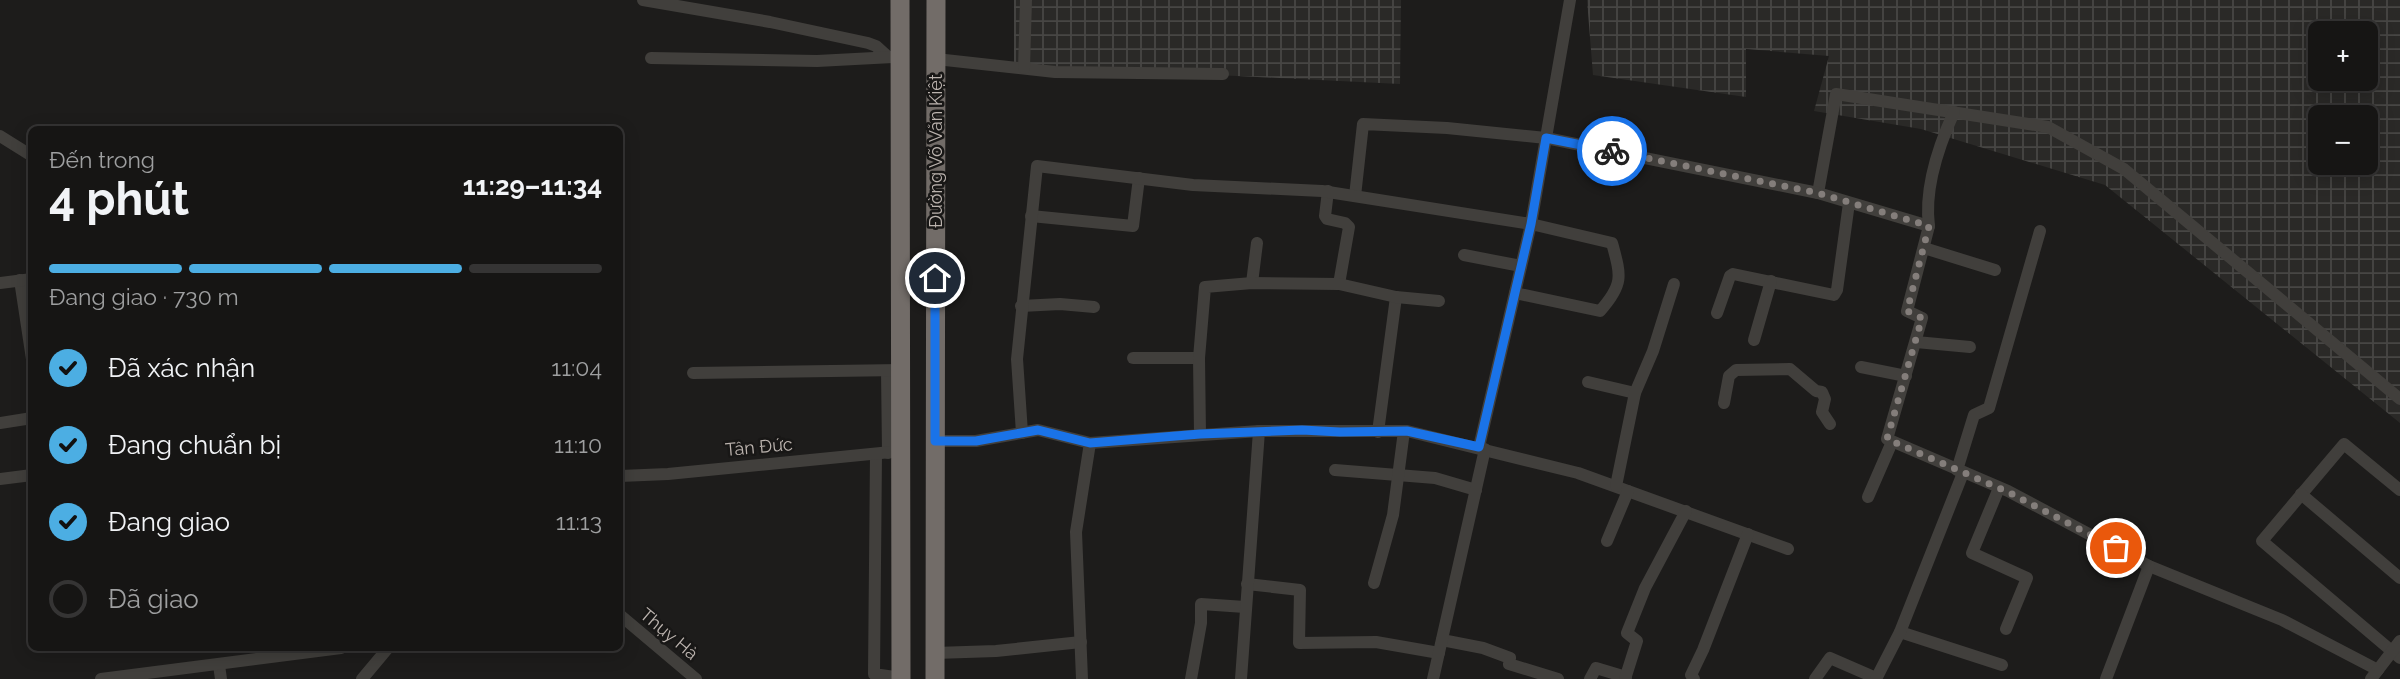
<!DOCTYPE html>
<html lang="vi">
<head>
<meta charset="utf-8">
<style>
	body { margin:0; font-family:Raleway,sans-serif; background:#1f1e1d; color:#f1f3f6; height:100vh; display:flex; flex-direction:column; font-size:26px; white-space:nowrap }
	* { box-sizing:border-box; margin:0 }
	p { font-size:23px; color:#9e9fa0 }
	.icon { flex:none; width:38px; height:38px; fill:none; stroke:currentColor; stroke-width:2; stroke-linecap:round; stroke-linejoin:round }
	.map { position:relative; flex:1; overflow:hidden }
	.details { position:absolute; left:28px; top:126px; width:595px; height:525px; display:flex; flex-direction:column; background:#161514; border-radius:10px; box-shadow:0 4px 18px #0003,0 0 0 2px #353434 }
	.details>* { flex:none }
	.fabs { position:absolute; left:2308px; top:21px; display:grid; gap:14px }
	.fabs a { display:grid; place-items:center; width:70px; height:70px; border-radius:10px; background:#161514; box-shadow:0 4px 18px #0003,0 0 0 2px #353434; font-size:35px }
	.pin { position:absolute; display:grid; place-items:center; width:60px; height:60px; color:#fff; margin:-30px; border:4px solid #fff; border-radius:50%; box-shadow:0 2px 7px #0007 }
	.courier { position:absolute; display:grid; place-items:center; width:70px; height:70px; margin:-35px; border:5px solid #1a73e8; border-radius:50%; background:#fff; color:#222; box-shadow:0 2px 9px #0007 }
	.overview em { font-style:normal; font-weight:700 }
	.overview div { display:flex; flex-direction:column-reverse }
	.overview { display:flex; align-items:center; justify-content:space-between; height:119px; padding:0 21px }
	h1 { font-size:46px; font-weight:700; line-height:52px }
	.bar { display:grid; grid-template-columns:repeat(4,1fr); gap:10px 7px; align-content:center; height:84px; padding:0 21px }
	.bar i { height:9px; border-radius:5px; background:#353434 }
	.bar .active { background:#4caee3 }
	.bar p { grid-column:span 4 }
	ol { padding:0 21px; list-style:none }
	li { display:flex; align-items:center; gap:21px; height:77px }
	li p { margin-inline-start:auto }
	li .icon { padding:7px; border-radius:50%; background:#4caee3; color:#111; stroke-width:4 }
	li:last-child { color:#9e9fa0 }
	li i { width:38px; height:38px; border:4px solid #353434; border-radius:50% }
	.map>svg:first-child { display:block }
</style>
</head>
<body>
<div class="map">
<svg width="2400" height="679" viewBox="0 0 2400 679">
	<defs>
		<pattern id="industrial-grid" width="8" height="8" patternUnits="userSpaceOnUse" patternTransform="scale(1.75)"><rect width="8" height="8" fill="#2a2927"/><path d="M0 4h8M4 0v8" fill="none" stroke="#474644"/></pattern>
	</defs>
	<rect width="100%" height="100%" fill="#1d1c1b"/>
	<g fill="url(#industrial-grid)" fill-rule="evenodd">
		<path d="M 1014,0 L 1401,0 L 1400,84 L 1014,65 Z"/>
		<path d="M 1587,0 L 2400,0 L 2400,423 L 2105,185 L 1921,129 L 1814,111 L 1829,56 L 1746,49 L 1746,97 L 1593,75 ZM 2320,33 L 2366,33 L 2366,79 L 2320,79 ZM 2320,117 L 2366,117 L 2366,163 L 2320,163 Z"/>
	</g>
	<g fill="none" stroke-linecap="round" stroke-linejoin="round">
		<g stroke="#413f3c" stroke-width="12">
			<path d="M 643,0 L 770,22 L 868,43 L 876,46 L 887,56"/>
			<path d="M 651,58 L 817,61 L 893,57"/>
			<path d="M 936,59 L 1055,72 L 1223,74"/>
			<path d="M 1024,68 L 1026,0"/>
			<path d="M 0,136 L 32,156"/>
			<path d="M 1328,191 L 1325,216 L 1327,219 L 1345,223 L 1349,227 L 1339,284"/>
			<path d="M 1818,193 L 1836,94 L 2048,127 L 2124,169 L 2400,399"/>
			<path d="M 1355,196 L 1363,124 L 1447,128 L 1546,138 L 1818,193 L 1929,226 L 1907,311 L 1922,318 L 1887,439 L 2008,491 L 2149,566 L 2282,620 L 2378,670"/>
			<path d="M 1031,216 L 1133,226 L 1139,178"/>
			<path d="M 1929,226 C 1924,188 1939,145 1954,112"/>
			<path d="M 1924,248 L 1995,270"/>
			<path d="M 1464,255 L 1521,266"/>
			<path d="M 20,280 L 32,359"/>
			<path d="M 0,283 L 32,279"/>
			<path d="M 1252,283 L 1257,243"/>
			<path d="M 1021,306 L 1060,304 L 1094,307"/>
			<path d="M 1717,313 L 1730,276 L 1733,274 L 1834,295 L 1837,290 L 1849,203"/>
			<path d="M 1754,340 L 1771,281"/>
			<path d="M 1916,342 L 1970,347"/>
			<path d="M 1133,358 L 1199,358"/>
			<path d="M 1861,367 L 1906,376"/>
			<path d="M 887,371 L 888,453"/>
			<path d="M 693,373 L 901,370"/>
			<path d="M 1588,382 L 1635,393"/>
			<path d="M 1724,403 L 1729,376 L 1736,370 L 1790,369 L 1816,391 L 1822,392 L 1825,399 L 1822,412 L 1830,424"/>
			<path d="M 0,423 L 32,418"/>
			<path d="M 1378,432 L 1396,297"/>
			<path d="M 1022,433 L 1017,359 L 1037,166 L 1193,185 L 1322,191 L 1531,224 L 1612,243 C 1621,276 1624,284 1600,311 L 1515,293"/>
			<path d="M 1200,434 L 1199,358 L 1205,287 L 1252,283 L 1339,284 L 1396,297 L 1439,301"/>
			<path d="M 935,441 L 976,441 L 1038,430 L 1090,443 L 1259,431 L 1407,431 L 1578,473 L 1788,549"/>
			<path d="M 1479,447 L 1531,224 L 1570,0"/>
			<path d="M 876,454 L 874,674 L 901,678"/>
			<path d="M 1335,470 L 1435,478 L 1476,490"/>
			<path d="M 1957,470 L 1974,415 L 1989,408 L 2040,231"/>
			<path d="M 620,476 L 668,474 L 901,451"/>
			<path d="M 0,479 L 32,475"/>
			<path d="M 1616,486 L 1635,393 L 1653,351 L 1674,284"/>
			<path d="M 1999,488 L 1972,553 L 2027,578 L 2006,629"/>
			<path d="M 2400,490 L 2344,444 L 2262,541 L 2400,658"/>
			<path d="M 2301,494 L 2400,578"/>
			<path d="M 1868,497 L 1892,442"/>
			<path d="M 1607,541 L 1628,491"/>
			<path d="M 1374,583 L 1393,515 L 1404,431"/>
			<path d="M 1247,584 L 1300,590 L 1299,643 L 1376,642 L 1439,653"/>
			<path d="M 620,615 L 696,679"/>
			<path d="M 1900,632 L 2002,665"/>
			<path d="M 1442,640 L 1483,648 L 1510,658 L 1509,664 L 1558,679"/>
			<path d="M 935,653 L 996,651 L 1081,642"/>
			<path d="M 219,665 L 221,679"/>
			<path d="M 101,679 L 341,648"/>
			<path d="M 362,679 L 388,648"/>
			<path d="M 1082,679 L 1076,532 L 1090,443"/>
			<path d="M 1191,679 L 1201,623 L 1201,604 L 1245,607"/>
			<path d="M 1241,679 L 1259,431"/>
			<path d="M 1433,679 L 1485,449"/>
			<path d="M 1590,679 L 1596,668 L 1626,677"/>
			<path d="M 1625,679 L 1637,641 L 1627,633 L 1645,588 L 1686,511"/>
			<path d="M 1694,679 L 1691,675 L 1703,650 L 1748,534"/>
			<path d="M 1815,679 L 1830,658 L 1876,678"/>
			<path d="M 1876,679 L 1900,632 L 1963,473"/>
			<path d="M 2106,679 L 2149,566"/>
			<path d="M 2371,679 L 2400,641"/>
		</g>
		<g stroke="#726c68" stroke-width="19">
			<path d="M 900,0 L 901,679"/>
			<path d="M 935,679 L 936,0"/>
		</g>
	</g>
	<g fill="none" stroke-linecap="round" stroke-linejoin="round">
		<path stroke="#847e7b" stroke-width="7" stroke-dasharray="0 12.6" d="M 1612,151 L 1818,193 L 1929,226 L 1907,311 L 1922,318 L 1887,439 L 2008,492 L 2116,548"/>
		<path stroke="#1a73e8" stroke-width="9" d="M 935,278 L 935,441 L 976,441 L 1038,430 L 1090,443 L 1200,434 L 1302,430 L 1340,432 L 1407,431 L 1479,447 L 1531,224 L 1546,138 L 1612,151"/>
	</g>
	<g text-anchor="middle" stroke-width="5" stroke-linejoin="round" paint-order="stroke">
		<g font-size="18" fill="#bbb3ae" stroke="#181716">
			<text transform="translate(936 151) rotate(-90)" y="6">Đường Võ Văn Kiệt</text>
			<text transform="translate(759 447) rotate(-5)" y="6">Tân Đức</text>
			<text transform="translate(669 634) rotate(40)" y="6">Thụy Hà</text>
		</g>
	</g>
</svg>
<div class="fabs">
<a>+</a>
<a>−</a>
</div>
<div class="pin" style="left:2116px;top:548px;background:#ea580c"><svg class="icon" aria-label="bag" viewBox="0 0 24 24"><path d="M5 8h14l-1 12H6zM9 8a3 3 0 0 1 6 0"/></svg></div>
<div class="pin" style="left:935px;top:278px;background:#1f2937"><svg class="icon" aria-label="home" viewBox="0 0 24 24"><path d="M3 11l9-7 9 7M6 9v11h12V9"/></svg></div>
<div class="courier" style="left:1612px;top:151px"><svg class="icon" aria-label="bike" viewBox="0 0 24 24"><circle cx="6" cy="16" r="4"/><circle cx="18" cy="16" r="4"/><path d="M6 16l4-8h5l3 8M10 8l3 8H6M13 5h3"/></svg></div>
<section class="details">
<div class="overview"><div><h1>4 phút</h1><p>Đến trong</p></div><em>11:29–11:34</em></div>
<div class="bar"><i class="active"></i><i class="active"></i><i class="active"></i><i></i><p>Đang giao · 730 m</p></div>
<ol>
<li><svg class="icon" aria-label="check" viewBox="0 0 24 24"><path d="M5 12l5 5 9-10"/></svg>Đã xác nhận<p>11:04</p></li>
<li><svg class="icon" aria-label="check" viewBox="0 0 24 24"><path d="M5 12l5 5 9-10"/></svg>Đang chuẩn bị<p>11:10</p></li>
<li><svg class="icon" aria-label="check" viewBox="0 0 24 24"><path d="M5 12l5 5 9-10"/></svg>Đang giao<p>11:13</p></li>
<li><i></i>Đã giao</li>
</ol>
</section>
</div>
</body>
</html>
